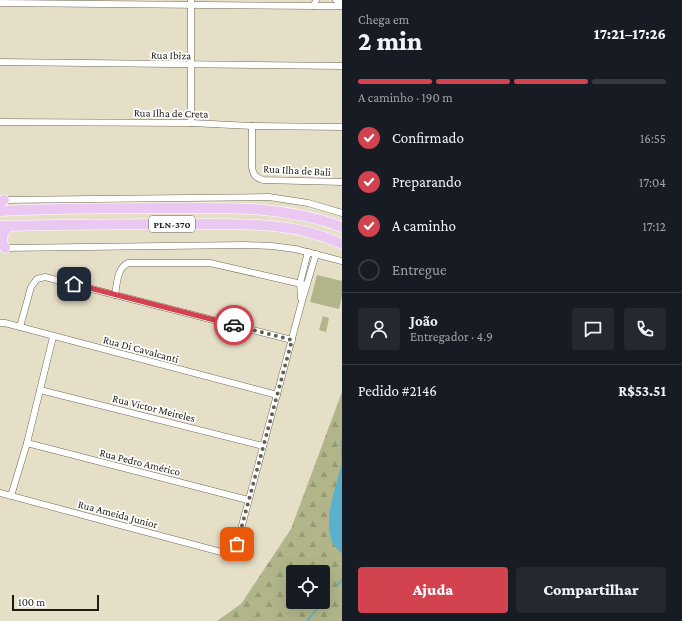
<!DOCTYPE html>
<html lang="pt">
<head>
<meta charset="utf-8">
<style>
	body { margin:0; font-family:"Crimson Pro",serif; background:#242831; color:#f1f3f6; height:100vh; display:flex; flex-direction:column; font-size:15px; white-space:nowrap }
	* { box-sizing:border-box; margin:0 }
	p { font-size:13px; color:#9ea1a6 }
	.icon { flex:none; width:22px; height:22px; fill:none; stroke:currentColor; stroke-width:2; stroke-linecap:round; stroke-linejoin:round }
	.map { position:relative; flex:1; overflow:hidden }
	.panel { display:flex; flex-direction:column; background:#171b24; width:340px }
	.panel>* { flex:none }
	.buttons { position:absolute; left:286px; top:565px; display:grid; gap:8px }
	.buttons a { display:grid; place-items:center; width:44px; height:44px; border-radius:4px; background:#171b24; box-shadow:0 4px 16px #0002; font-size:20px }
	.scale { position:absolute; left:12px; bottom:10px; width:87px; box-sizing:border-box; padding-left:4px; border:2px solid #1d1a12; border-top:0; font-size:11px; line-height:14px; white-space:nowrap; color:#1d1a12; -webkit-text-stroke:3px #fff; paint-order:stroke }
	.pin { position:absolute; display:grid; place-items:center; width:34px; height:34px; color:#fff; margin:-17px; border-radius:8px; box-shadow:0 2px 6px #0006 }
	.courier { position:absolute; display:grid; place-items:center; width:40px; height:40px; margin:-20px; border:3px solid #d3424f; border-radius:50%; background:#fff; color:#222; box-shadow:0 1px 5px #0007 }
	.head em { font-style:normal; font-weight:800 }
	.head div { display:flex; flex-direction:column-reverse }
	.head { display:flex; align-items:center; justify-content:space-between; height:68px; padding:0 16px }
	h1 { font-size:26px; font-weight:800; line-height:30px }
	.bar { display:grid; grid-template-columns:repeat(4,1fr); gap:6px 4px; align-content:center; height:48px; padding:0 16px }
	.bar i { height:5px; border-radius:3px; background:#363941 }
	.bar .current { background:#d3424f }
	.bar p { grid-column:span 4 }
	.line { display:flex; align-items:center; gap:10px; padding:0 16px; border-top:1px solid #363941 }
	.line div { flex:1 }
	.round { display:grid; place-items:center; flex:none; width:42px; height:42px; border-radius:4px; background:#242831 }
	ol { padding:0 16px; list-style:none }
	li { display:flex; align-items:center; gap:12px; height:44px }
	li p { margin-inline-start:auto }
	li .icon { padding:4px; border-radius:50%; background:#d3424f; color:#fff; stroke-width:4 }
	li:last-child { color:#9ea1a6 }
	li i { width:22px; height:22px; border:2px solid #363941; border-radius:50% }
	.cta { display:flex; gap:8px; margin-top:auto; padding:8px 16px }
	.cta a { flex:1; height:46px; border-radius:4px; background:#d3424f; color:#fff; font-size:16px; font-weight:800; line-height:46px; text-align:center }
	.cta a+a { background:#242831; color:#f1f3f6 }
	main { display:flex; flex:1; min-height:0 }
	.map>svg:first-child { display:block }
</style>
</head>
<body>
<main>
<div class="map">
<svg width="342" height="621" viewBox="0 0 342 621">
	<defs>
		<pattern id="forest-firs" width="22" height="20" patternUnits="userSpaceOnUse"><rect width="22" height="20" fill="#b1b589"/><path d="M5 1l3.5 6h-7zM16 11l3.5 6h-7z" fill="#989b75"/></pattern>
	</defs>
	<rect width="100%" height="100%" fill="#e6dfc8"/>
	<path fill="url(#forest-firs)" fill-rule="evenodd" d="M 342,392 L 342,621 L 217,621 L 241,604 L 291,529 ZM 293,572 L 323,572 L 323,602 L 293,602 Z"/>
	<g fill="#b1b589">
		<path d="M 317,275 L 342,281 L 342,296 L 339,309 L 310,302 Z"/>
		<path d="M 323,316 L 329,318 L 326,332 L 319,330 Z"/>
	</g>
	<path fill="#5bb1cd" d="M 342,437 L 342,554 C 339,550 334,546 332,542 C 323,517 336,490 341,465 C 342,456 339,447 342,437 Z"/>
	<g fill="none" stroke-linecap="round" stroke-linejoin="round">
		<g stroke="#5bb1cd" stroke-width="1.5">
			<path d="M 337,586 L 342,579"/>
			<path d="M 307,621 L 321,604"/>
		</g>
		<g stroke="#706b56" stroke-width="7">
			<g id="street">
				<path d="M 316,0 L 314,6 L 342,6"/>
				<path d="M 336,0 L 342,4"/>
				<path d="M 0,3 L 314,6"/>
				<path d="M 0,62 L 342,66"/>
				<path d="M 0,122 L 191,123 L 252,126 L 342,127"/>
				<path d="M 191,123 L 191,0"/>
				<path d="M 252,126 L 252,167 C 253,175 256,178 263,180 L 342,182"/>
				<path d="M 2,200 L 269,197 L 308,203 L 342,213"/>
				<path d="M 4,248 L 245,245 L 272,246 L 295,249 L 342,261"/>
				<path d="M 115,295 C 117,284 117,268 128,263 L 210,263 L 306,285"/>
				<path d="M 301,298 L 300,283 L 308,252"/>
				<path d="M 0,323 L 5,323 L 277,395"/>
				<path d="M 20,327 L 31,287 L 37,279 L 45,277 L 292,340"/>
				<path d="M 40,390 L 263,446"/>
				<path d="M 27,443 L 248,500"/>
				<path d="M 0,493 L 221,552 C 229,553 234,551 237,544 L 302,301 L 316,254"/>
				<path d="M 11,496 L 27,443 L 53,337"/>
			</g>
		</g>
		<g stroke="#fff" stroke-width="11">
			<g id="primary">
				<path d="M 0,202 L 4,200"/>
				<path d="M 0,211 C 55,208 110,208 165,208 C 225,208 285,205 342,227"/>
				<path d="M 0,226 C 62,225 124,224 186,224 C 238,224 294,221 342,244"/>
				<path d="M 5,248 C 1,242 1,237 5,231"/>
			</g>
		</g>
		<use href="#street" stroke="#fff" stroke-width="6"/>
		<use href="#primary" stroke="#eac8f2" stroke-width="10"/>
	</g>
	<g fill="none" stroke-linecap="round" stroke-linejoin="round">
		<path stroke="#635f52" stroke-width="4" stroke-dasharray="0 7.2" d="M 234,325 L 292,340 L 237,544"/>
		<path stroke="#d3424f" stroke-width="5" d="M 74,284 L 234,325"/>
	</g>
	<g text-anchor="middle" stroke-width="3.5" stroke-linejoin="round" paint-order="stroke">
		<rect fill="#fff" stroke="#615f59" stroke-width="1" x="149" y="216" width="46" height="16" rx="3"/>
		<g font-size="10" font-weight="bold" fill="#1d1a12">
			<text x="172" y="228">PLN-370</text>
		</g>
		<g font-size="11" fill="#1d1a12" stroke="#fff">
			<text transform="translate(171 55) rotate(1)" y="4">Rua Ibiza</text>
			<text transform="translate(171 113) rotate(1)" y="4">Rua Ilha de Creta</text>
			<text transform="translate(297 170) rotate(3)" y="4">Rua Ilha de Bali</text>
			<text transform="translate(141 349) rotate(15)" y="4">Rua Di Cavalcanti</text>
			<text transform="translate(154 408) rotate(14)" y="4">Rua Victor Meireles</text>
			<text transform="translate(140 462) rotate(14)" y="4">Rua Pedro Américo</text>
			<text transform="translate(118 514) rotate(15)" y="4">Rua Ameida Junior</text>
		</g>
	</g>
</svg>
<div class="buttons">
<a><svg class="icon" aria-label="locate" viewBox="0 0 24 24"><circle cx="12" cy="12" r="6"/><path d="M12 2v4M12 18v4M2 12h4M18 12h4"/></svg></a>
</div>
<div class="scale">100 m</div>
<div class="pin" style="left:237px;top:544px;background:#ea580c"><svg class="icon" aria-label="bag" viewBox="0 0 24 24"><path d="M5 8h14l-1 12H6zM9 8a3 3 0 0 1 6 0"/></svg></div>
<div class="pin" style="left:74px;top:284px;background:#1f2937"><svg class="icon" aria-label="home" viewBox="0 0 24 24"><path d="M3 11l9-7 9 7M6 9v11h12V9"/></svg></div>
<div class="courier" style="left:234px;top:325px"><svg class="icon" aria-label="car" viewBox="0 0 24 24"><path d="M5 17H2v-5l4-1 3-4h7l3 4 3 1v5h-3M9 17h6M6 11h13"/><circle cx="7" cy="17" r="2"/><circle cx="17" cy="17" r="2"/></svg></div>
</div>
<section class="panel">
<div class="head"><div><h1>2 min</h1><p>Chega em</p></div><em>17:21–17:26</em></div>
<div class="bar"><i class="current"></i><i class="current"></i><i class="current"></i><i></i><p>A caminho · 190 m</p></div>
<ol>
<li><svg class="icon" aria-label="check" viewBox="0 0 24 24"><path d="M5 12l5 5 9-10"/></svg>Confirmado<p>16:55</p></li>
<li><svg class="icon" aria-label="check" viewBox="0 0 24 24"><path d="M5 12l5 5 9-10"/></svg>Preparando<p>17:04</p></li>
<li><svg class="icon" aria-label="check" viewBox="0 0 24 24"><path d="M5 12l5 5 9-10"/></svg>A caminho<p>17:12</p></li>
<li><i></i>Entregue</li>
</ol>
<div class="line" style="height:72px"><a class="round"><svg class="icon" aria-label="person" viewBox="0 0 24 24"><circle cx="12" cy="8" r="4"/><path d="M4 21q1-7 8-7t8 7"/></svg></a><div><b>João</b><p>Entregador · 4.9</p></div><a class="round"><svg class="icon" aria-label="chat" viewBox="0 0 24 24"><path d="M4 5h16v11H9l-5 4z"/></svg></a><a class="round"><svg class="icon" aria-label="phone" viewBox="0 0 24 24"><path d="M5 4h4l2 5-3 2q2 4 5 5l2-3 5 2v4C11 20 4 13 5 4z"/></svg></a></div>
<div class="line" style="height:52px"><div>Pedido #2146</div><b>R$53.51</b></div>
<div class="cta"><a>Ajuda</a><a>Compartilhar</a></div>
</section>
</main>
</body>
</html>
